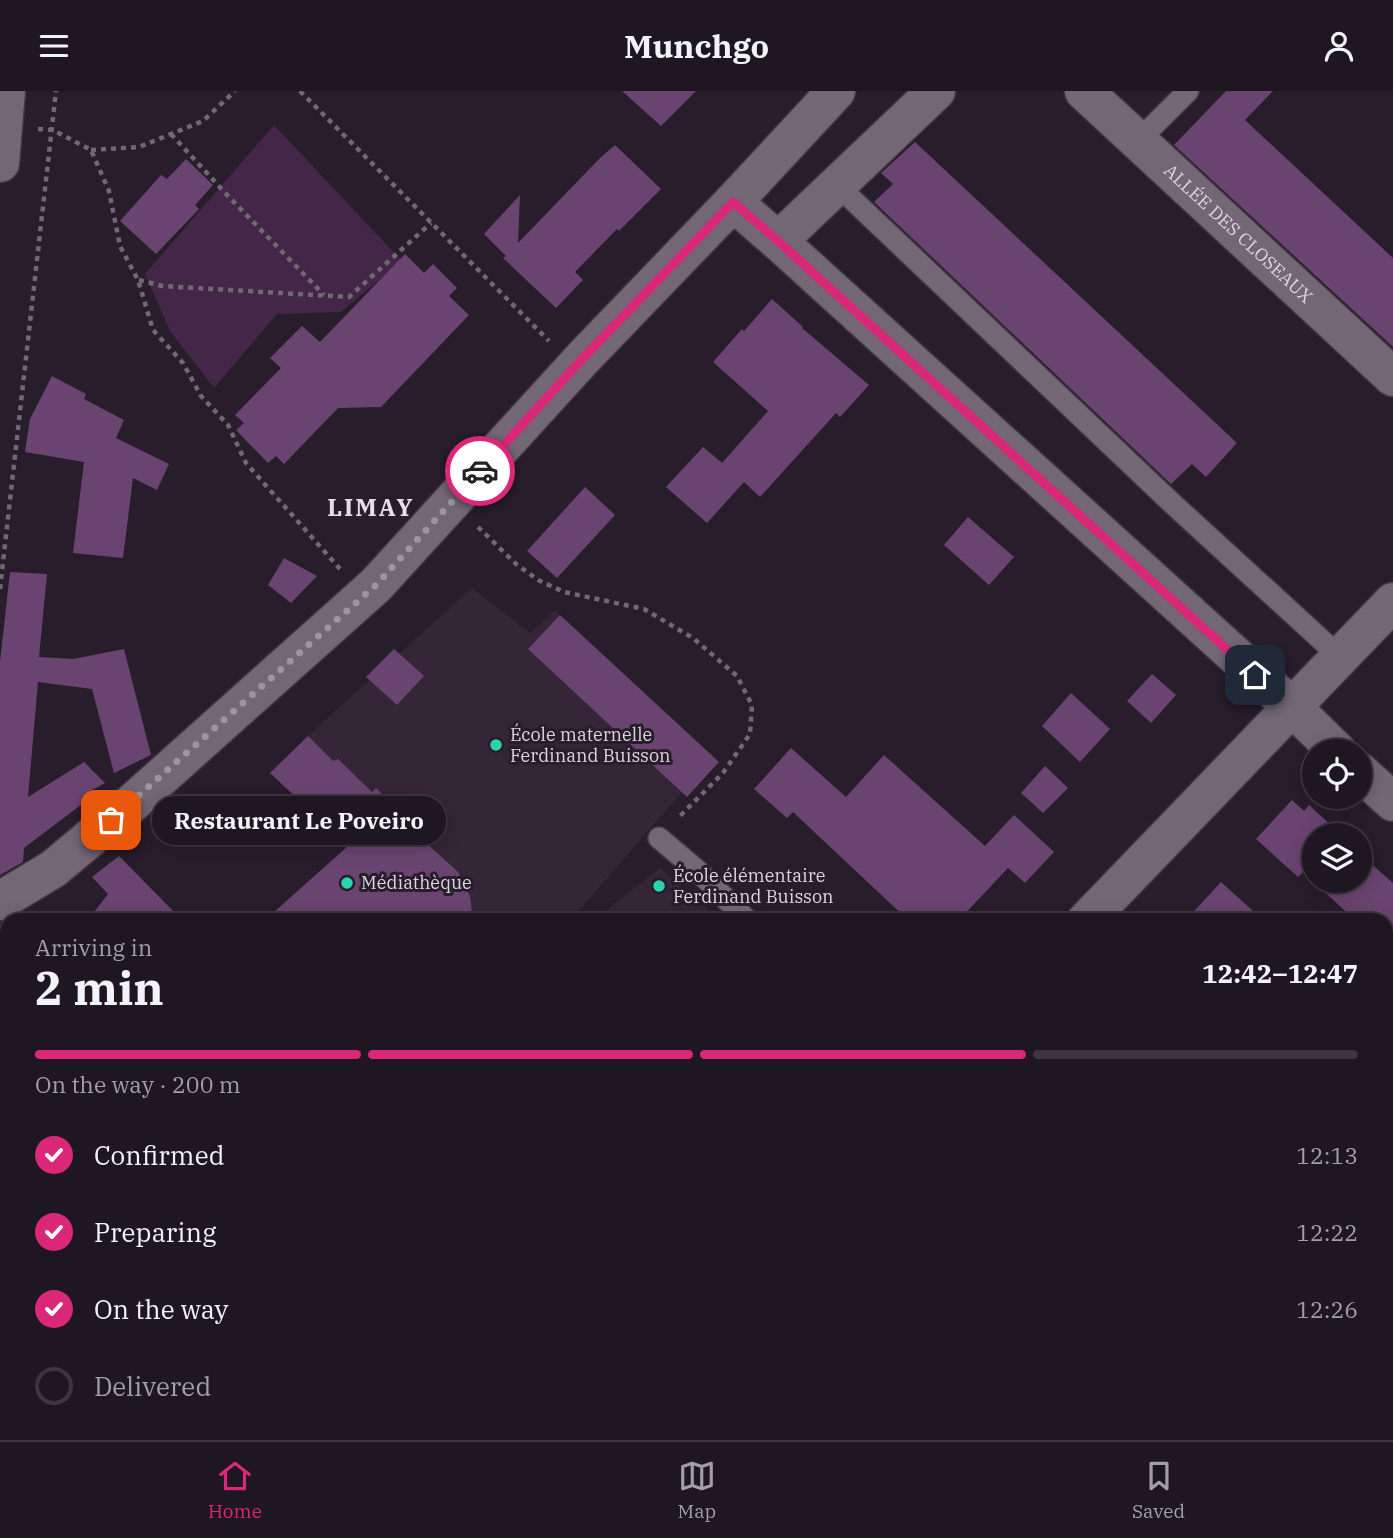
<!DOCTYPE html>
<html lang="en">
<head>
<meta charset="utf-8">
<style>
	body { margin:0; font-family:"IBM Plex Serif",serif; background:#2b232d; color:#f1f3f6; height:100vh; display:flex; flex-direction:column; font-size:26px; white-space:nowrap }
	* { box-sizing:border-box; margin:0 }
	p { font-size:23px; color:#a19fa5 }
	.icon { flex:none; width:38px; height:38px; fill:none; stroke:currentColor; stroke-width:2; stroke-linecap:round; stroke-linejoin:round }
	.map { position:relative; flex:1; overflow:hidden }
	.drawer { position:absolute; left:0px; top:822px; width:1393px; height:527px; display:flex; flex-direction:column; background:#1e1620; border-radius:21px 21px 0 0; box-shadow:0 4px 18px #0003,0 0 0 2px #3c353e }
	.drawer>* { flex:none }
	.tools { position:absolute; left:1302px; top:648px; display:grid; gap:14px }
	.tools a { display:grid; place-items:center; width:70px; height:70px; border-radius:50%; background:#1e1620; box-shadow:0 4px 18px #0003,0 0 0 2px #3c353e; font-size:35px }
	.pin { position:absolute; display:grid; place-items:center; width:60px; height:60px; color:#fff; margin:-30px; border-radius:14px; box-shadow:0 4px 10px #0006 }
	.courier { position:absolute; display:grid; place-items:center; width:70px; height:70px; margin:-35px; border:5px solid #db2777; border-radius:50%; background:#fff; color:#222; box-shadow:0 2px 9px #0007 }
	.bubble { position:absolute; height:49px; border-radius:24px; background:#1e1620; box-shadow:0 4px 18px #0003,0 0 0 2px #3c353e; font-size:23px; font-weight:700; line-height:49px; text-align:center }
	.overview em { font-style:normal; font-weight:700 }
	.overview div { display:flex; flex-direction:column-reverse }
	.overview { display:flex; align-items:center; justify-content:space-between; height:119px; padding:0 35px }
	h1 { font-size:46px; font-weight:700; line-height:52px }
	.bar { display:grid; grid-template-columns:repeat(4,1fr); gap:10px 7px; align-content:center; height:84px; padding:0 35px }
	.bar i { height:9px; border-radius:5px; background:#3c353e }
	.bar .selected { background:#db2777 }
	.bar p { grid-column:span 4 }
	ol { padding:0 35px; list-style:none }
	li { display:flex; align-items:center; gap:21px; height:77px }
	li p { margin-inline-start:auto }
	li .icon { padding:7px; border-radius:50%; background:#db2777; color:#fff; stroke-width:4 }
	li:last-child { color:#a19fa5 }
	li i { width:38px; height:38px; border:4px solid #3c353e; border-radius:50% }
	header { display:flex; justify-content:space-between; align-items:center; height:91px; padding:0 35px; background:#1e1620; font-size:32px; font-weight:700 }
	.dock { display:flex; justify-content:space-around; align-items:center; height:98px; border-top:2px solid #3c353e; background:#1e1620; font-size:19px; color:#a19fa5 }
	.dock a { display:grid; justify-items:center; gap:4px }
	.dock .selected { color:#db2777 }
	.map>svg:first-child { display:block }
</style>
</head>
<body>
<header><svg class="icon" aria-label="menu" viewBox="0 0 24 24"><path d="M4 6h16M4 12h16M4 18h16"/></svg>Munchgo<svg class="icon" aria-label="person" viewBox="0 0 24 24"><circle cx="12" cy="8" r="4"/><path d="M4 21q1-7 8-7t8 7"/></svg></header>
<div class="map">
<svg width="1393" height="1349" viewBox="0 0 1393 1349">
	<rect width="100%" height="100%" fill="#281d2a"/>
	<g fill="#342537">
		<path d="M 472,497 L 530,542 L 555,519 L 571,538 L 709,670 L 570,830 L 446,829 L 281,677 L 315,638 Z"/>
		<path d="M 660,777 L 720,829 L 598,829 L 614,813 Z"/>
		<path d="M 952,1342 L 1213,1342 L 1205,1349 L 959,1349 Z"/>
	</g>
	<path fill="#442649" d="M 274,34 L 402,170 L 341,221 L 277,223 L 214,297 L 170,240 L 145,183 Z"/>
	<g fill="#6a4470">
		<path d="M 622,0 L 696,0 L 661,35 Z"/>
		<path d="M 1226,0 L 1273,0 L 1245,29 L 1393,167 L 1393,256 L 1174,54 Z"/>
		<path d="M 915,51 L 1237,352 L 1206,386 L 1192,373 L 1171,393 L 874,111 L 893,93 L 881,82 Z"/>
		<path d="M 615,54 L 661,98 L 619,140 L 617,138 L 575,181 L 583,189 L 556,217 L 503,167 L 506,165 L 484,143 L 520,104 L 518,152 L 601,66 Z"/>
		<path d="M 186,68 L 213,94 L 195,114 L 199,118 L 156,163 L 120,130 L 161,84 L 167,88 Z"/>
		<path d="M 405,163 L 424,182 L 433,173 L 457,197 L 449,205 L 469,224 L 381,316 L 338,317 L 284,373 L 276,365 L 268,372 L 236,339 L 244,332 L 235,324 L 281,277 L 270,267 L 302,235 L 320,251 Z"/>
		<path d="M 772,208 L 803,236 L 802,237 L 869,294 L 840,326 L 836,322 L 760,406 L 744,391 L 707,432 L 666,396 L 703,356 L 722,372 L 768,320 L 713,271 L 742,238 L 744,240 Z"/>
		<path d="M 52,285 L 86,303 L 84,308 L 124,329 L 116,347 L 169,373 L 157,399 L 133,387 L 123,467 L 73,462 L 84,371 L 25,361 L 30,328 Z"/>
		<path d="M 585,396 L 615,424 L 557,487 L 527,460 Z"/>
		<path d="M 968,426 L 1014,466 L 989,494 L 944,454 Z"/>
		<path d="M 284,467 L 317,485 L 291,512 L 268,494 Z"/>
		<path d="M 10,481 L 47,483 L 39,566 L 73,568 L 124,558 L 151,664 L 114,682 L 92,598 L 38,591 L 28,706 L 84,671 L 105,692 L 87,702 L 90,707 L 24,757 L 23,771 L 0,784 L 0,571 Z"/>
		<path d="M 560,524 L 719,671 L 687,706 L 528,558 Z"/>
		<path d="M 394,558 L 424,585 L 397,614 L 366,586 Z"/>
		<path d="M 1152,583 L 1176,604 L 1151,632 L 1127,610 Z"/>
		<path d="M 1071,602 L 1110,638 L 1080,671 L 1042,635 Z"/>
		<path d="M 308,645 L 333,670 L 338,668 L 372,701 L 376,697 L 426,745 L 423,749 L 458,781 L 470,805 L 473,830 L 264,830 L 348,755 L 270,682 Z"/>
		<path d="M 791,657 L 846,706 L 884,664 L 985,755 L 1014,724 L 1054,761 L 1025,792 L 1008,777 L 958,830 L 909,830 L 793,721 L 787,727 L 754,698 Z"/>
		<path d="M 1045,675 L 1068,697 L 1043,722 L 1021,702 Z"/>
		<path d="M 1292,709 L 1304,720 L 1309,714 L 1338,741 L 1338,744 L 1314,744 L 1314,789 L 1360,789 L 1360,763 L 1393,792 L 1393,849 L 1386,843 L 1386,830 L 1356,830 L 1303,781 L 1298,786 L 1256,748 Z"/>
		<path d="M 119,765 L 183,830 L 87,830 L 108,803 L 92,786 Z"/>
		<path d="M 1221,791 L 1264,830 L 1185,830 Z"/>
	</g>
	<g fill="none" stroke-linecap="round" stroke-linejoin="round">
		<g stroke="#423843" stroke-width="24">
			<g id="service">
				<path d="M 1138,50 L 1188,0"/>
				<path d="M 838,95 L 1174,414 L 1339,565"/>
				<path d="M 659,747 L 698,780 L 748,830"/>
				<path d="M 710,1342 L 716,1349"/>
			</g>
		</g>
		<g stroke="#423843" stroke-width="41">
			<g id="minor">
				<path id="s1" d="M 1084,0 L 1393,286"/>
				<path d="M 0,72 L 6,0"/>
				<path d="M 733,111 L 778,150 L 1291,615 L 1337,660"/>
				<path d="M 778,150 L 936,0"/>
				<path d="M 1360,681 L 1393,711"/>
				<path d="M 0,810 L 53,778 L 131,713 L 376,494 L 582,268 L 733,111 L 836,0"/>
				<path d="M 1086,830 L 1393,511"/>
				<path d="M 1286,1342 L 1293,1349"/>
			</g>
		</g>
		<g stroke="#726873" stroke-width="4.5" stroke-dasharray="5 5" stroke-linecap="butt">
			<path d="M 300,0 L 549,250"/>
			<path d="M 38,38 L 53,39 L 91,59 L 109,100 L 120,155 L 138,189 L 153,239 L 183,272 L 201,305 L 228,334 L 246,372 L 340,478"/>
			<path d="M 171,43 L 229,106 L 324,204"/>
			<path d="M 91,59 L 139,56 L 203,30 L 235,0"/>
			<path d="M 139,189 L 162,195 L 349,206 L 431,132"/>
			<path d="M 478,436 L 516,473 L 538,489 L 564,501 L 644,518 L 693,547 L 737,585 L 752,614 L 750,643 L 723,682 L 678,727"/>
			<path d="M 0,498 L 56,0"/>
		</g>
		<use href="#service" stroke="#736675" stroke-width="21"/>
		<use href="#minor" stroke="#736675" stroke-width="38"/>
	</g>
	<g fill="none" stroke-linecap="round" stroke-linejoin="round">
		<path stroke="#9d959e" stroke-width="7" stroke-dasharray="0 12.6" d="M 111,729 L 376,494 L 480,380"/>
		<path stroke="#db2777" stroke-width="9" d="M 480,380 L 582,268 L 733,111 L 778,150 L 1255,584"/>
	</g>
	<g fill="#2ad5ac" stroke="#281d2a" stroke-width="2.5">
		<circle cx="496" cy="654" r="7"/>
		<circle cx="347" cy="792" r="7"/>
		<circle cx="659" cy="795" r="7"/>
	</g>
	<g text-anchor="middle" stroke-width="6" stroke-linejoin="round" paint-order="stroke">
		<g font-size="18" fill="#dcd5dd" stroke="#281d2a">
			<text dy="6" stroke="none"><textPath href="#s1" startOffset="210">ALLÉE DES CLOSEAUX</textPath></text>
		</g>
		<g font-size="18" fill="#dcd5dd" stroke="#281d2a" text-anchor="start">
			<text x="510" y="650">École maternelle<tspan x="510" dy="21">Ferdinand Buisson</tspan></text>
			<text x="673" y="791">École élémentaire<tspan x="673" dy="21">Ferdinand Buisson</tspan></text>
			<text x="361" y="798">Médiathèque</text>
		</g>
		<g font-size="24" font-weight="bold" letter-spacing="2" fill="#ebdbed" stroke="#281d2a">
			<text x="371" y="425">LIMAY</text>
		</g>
	</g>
</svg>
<div class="tools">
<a><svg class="icon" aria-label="locate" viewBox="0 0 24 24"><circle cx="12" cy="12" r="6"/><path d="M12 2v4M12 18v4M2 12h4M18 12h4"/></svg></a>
<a><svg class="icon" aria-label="layers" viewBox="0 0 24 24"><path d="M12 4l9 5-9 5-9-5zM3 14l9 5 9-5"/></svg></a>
</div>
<div class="pin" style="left:111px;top:729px;background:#ea580c"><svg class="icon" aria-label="bag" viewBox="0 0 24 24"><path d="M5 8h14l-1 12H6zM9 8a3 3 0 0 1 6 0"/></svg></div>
<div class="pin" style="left:1255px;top:584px;background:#1f2937"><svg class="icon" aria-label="home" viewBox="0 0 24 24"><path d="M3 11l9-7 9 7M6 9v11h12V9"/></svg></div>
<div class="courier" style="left:480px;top:380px"><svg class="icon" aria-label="car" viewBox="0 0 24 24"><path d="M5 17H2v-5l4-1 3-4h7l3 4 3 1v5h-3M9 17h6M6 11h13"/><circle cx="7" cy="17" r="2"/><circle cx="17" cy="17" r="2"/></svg></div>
<div class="bubble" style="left:152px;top:705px;width:294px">Restaurant Le Poveiro</div>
<section class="drawer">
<div class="overview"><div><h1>2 min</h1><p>Arriving in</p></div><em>12:42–12:47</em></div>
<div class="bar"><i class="selected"></i><i class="selected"></i><i class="selected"></i><i></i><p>On the way · 200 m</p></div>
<ol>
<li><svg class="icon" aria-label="check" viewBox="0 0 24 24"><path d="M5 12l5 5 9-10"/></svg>Confirmed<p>12:13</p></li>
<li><svg class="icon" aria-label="check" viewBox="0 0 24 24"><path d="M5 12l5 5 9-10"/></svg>Preparing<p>12:22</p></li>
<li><svg class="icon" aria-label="check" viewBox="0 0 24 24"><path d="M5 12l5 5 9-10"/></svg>On the way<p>12:26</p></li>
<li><i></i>Delivered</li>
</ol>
</section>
</div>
<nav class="dock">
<a class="selected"><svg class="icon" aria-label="home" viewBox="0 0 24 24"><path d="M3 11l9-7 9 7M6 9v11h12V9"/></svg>Home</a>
<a><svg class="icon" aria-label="map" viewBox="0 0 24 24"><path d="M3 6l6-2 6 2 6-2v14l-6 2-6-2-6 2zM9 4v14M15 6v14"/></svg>Map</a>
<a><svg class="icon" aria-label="saved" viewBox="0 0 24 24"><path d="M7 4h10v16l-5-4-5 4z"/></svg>Saved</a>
</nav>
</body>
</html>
